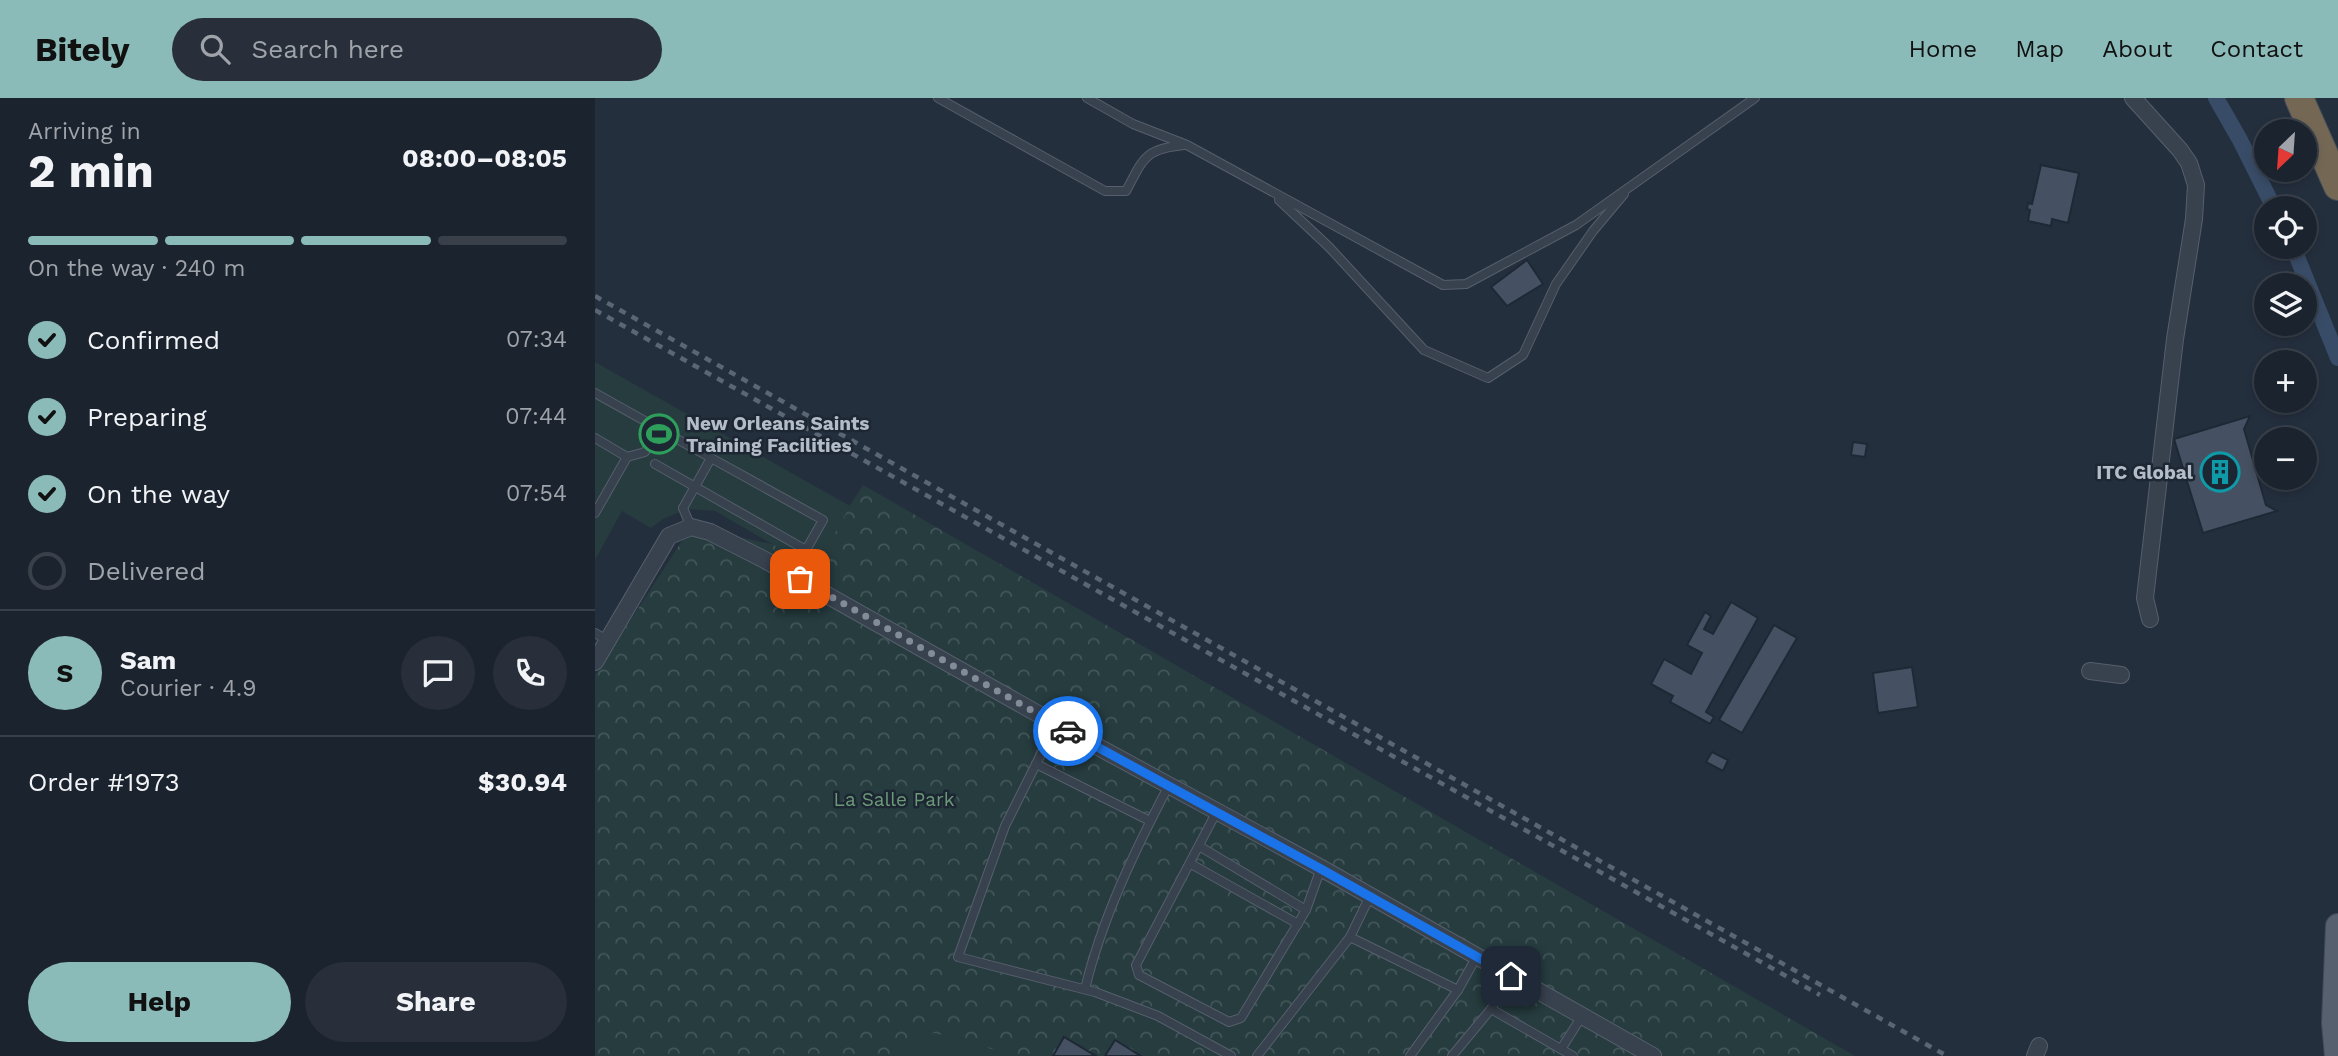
<!DOCTYPE html>
<html lang="en">
<head>
<meta charset="utf-8">
<style>
	body { margin:0; font-family:"Work Sans",sans-serif; background:#282f3a; color:#f1f3f6; height:100vh; display:flex; flex-direction:column; font-size:26px; white-space:nowrap }
	* { box-sizing:border-box; margin:0 }
	p { font-size:23px; color:#a0a4aa }
	.icon { flex:none; width:38px; height:38px; fill:none; stroke:currentColor; stroke-width:2; stroke-linecap:round; stroke-linejoin:round }
	.map { position:relative; flex:1; overflow:hidden }
	.panel { display:flex; flex-direction:column; background:#1b232e; width:595px }
	.panel>* { flex:none }
	.needle { width:46px; rotate:205deg }
	.controls { position:absolute; left:1659px; top:21px; display:grid; gap:14px }
	.controls a { display:grid; place-items:center; width:63px; height:63px; border-radius:50%; background:#1b232e; box-shadow:0 4px 10px #0003,0 0 0 2px #39404a; font-size:35px }
	.pin { position:absolute; display:grid; place-items:center; width:60px; height:60px; color:#fff; margin:-30px; border-radius:14px; box-shadow:0 4px 10px #0006 }
	.courier { position:absolute; display:grid; place-items:center; width:70px; height:70px; margin:-35px; border:5px solid #1a73e8; border-radius:50%; background:#fff; color:#222; box-shadow:0 2px 9px #0007 }
	.overview em { font-style:normal; font-weight:700 }
	.overview div { display:flex; flex-direction:column-reverse }
	.overview { display:flex; align-items:center; justify-content:space-between; height:119px; padding:0 28px }
	h1 { font-size:46px; font-weight:700; line-height:52px }
	.bar { display:grid; grid-template-columns:repeat(4,1fr); gap:10px 7px; align-content:center; height:84px; padding:0 28px }
	.bar i { height:9px; border-radius:5px; background:#39404a }
	.bar .current { background:#8bbbb9 }
	.bar p { grid-column:span 4 }
	.line { display:flex; align-items:center; gap:18px; padding:0 28px; border-top:2px solid #39404a }
	.line div { flex:1 }
	.round { display:grid; place-items:center; flex:none; width:74px; height:74px; border-radius:37px; background:#282f3a }
	ol { padding:0 28px; list-style:none }
	li { display:flex; align-items:center; gap:21px; height:77px }
	li p { margin-inline-start:auto }
	li .icon { padding:7px; border-radius:50%; background:#8bbbb9; color:#111; stroke-width:4 }
	li:last-child { color:#a0a4aa }
	li i { width:38px; height:38px; border:4px solid #39404a; border-radius:50% }
	.action { display:flex; gap:14px; margin-top:auto; padding:14px 28px }
	.action a { flex:1; height:80px; border-radius:42px; background:#8bbbb9; color:#111; font-size:28px; font-weight:700; line-height:80px; text-align:center }
	.action a+a { background:#282f3a; color:#f1f3f6 }
	header { display:flex; align-items:center; gap:42px; box-sizing:border-box; height:98px; padding:0 35px; background:#8bbbb9; color:#111 }
	header strong { font-size:33px }
	nav { display:flex; gap:38px; margin-inline-start:auto; font-size:24px }
	.search { width:490px; height:63px; background:#282f3a; display:flex; align-items:center; gap:18px; box-sizing:border-box; padding:0 24px; border-radius:38px; color:#a0a4aa; font-size:26px }
	main { display:flex; flex:1; min-height:0 }
	.map>svg:first-child { display:block }
</style>
</head>
<body>
<header>
<strong>Bitely</strong>
<div class="search"><svg class="icon" aria-label="search" viewBox="0 0 24 24"><circle cx="10" cy="10" r="6"/><path d="M15 15l6 6"/></svg>Search here</div>
<nav><a>Home</a><a>Map</a><a>About</a><a>Contact</a></nav>
</header>
<main>
<section class="panel">
<div class="overview"><div><h1>2 min</h1><p>Arriving in</p></div><em>08:00–08:05</em></div>
<div class="bar"><i class="current"></i><i class="current"></i><i class="current"></i><i></i><p>On the way · 240 m</p></div>
<ol>
<li><svg class="icon" aria-label="check" viewBox="0 0 24 24"><path d="M5 12l5 5 9-10"/></svg>Confirmed<p>07:34</p></li>
<li><svg class="icon" aria-label="check" viewBox="0 0 24 24"><path d="M5 12l5 5 9-10"/></svg>Preparing<p>07:44</p></li>
<li><svg class="icon" aria-label="check" viewBox="0 0 24 24"><path d="M5 12l5 5 9-10"/></svg>On the way<p>07:54</p></li>
<li><i></i>Delivered</li>
</ol>
<div class="line" style="height:126px"><b class="round" style="background:#8bbbb9;color:#111">S</b><div><b>Sam</b><p>Courier · 4.9</p></div><a class="round"><svg class="icon" aria-label="chat" viewBox="0 0 24 24"><path d="M4 5h16v11H9l-5 4z"/></svg></a><a class="round"><svg class="icon" aria-label="phone" viewBox="0 0 24 24"><path d="M5 4h4l2 5-3 2q2 4 5 5l2-3 5 2v4C11 20 4 13 5 4z"/></svg></a></div>
<div class="line" style="height:91px"><div>Order #1973</div><b>$30.94</b></div>
<div class="action"><a>Help</a><a>Share</a></div>
</section>
<div class="map">
<svg width="1743" height="958" viewBox="0 0 1743 958">
	<defs>
		<pattern id="park-crowns" width="20" height="18" patternUnits="userSpaceOnUse" patternTransform="scale(1.75)"><rect width="20" height="18" fill="#263c3f"/><path d="M2 6a3 3 0 1 1 6 0M12 15a3 3 0 1 1 6 0" fill="none" stroke="#435659"/></pattern>
	</defs>
	<rect width="100%" height="100%" fill="#242f3e"/>
	<path fill="url(#park-crowns)" d="M 268,387 L 1260,958 L 0,958 L 0,577 L 96,429 L 224,456 Z"/>
	<g fill="#263c3f">
		<path d="M 0,264 L 255,408 L 220,471 L 120,413 L 92,411 L 68,421 L 56,430 L 27,413 L 0,462 Z"/>
		<path d="M 340,935 L 421,958 L 306,958 L 328,937 Z"/>
	</g>
	<g fill="none" stroke-linecap="round" stroke-linejoin="round">
		<g stroke="#394c67" stroke-width="16">
			<path d="M 1621,0 L 1645,42 L 1679,110"/>
			<path d="M 1698,149 L 1743,260"/>
		</g>
	</g>
	<g fill="#455162" stroke="#1f2835" stroke-width="2">
		<path d="M 1446,67 L 1484,75 L 1473,125 L 1457,121 L 1456,128 L 1433,123 L 1435,112 L 1432,111 L 1433,105 L 1437,106 Z"/>
		<path d="M 932,162 L 948,186 L 912,208 L 896,189 Z"/>
		<path d="M 1655,318 L 1649,331 L 1671,407 L 1682,413 L 1608,435 L 1579,341 Z"/>
		<path d="M 1258,344 L 1272,346 L 1270,359 L 1256,357 Z"/>
		<path d="M 1136,504 L 1163,520 L 1111,614 L 1119,619 L 1115,626 L 1075,604 L 1078,598 L 1056,586 L 1069,561 L 1096,576 L 1107,555 L 1092,547 L 1110,514 L 1116,518 L 1109,531 L 1118,536 Z"/>
		<path d="M 1179,527 L 1202,540 L 1147,635 L 1124,622 Z"/>
		<path d="M 1317,569 L 1323,609 L 1283,615 L 1278,575 Z"/>
		<path d="M 1117,654 L 1133,662 L 1128,673 L 1111,664 Z"/>
		<path d="M 469,939 L 501,958 L 458,958 Z"/>
		<path d="M 520,942 L 546,958 L 510,958 Z"/>
	</g>
	<g fill="none" stroke-linecap="round" stroke-linejoin="round">
		<g stroke="#565f6c" stroke-width="10">
			<g id="lane">
				<path d="M 343,0 L 510,93 L 531,93 C 549,60 549,51 589,47"/>
				<path d="M 492,0 L 538,26 L 592,47 L 848,187 L 871,186 L 981,127 L 1160,0"/>
				<path d="M 684,102 L 734,149 L 829,252 L 893,280 L 928,257 L 961,186 L 998,133 L 1029,96"/>
				<path d="M 0,295 L 116,360 L 88,410 L 96,429"/>
				<path d="M 0,340 L 32,359"/>
				<path d="M 60,366 L 211,452 L 228,422 L 116,360"/>
				<path d="M 0,415 L 32,359 L 50,354 L 62,331"/>
				<path d="M 0,535 L 12,542"/>
				<path d="M 461,626 L 410,728 L 363,859 L 500,894 L 563,918 L 636,958"/>
				<path d="M 441,666 L 555,723"/>
				<path d="M 622,713 L 541,867 L 544,877 L 634,924 L 646,920 L 711,812 L 726,770"/>
				<path d="M 604,748 L 711,812"/>
				<path d="M 596,766 L 703,826"/>
				<path d="M 755,839 L 863,892"/>
				<path d="M 490,891 C 507,820 540,752 574,687"/>
				<path d="M 896,911 L 978,958"/>
				<path d="M 966,951 L 987,918"/>
				<path d="M 662,958 L 755,839 L 775,798"/>
				<path d="M 815,958 L 863,892 L 882,858"/>
				<path d="M 857,958 L 896,911 L 916,878"/>
			</g>
		</g>
		<g stroke="#565f6c" stroke-width="18">
			<g id="street">
				<path d="M 1538,0 L 1585,52 L 1594,65 L 1601,87 L 1599,121 L 1580,241 L 1550,500 L 1555,521"/>
				<path d="M 0,564 L 74,438 L 96,429 L 115,434 L 168,461 L 461,626 L 726,770 L 1058,958"/>
				<path d="M 1495,573 L 1526,577"/>
				<path d="M 1440,958 L 1444,948"/>
			</g>
		</g>
		<g stroke="#414a57" stroke-width="26">
			<path id="primary" d="M 1742,958 L 1739,925 L 1743,828"/>
		</g>
		<g stroke="#434c59" stroke-width="30">
			<path id="highway" d="M 1704,0 L 1743,88"/>
		</g>
		<use href="#lane" stroke="#38414e" stroke-width="8"/>
		<use href="#street" stroke="#38414e" stroke-width="16"/>
		<use href="#primary" stroke="#56606e" stroke-width="24"/>
		<use href="#highway" stroke="#746855" stroke-width="28"/>
		<g stroke="#5a6575" stroke-width="4.5" stroke-dasharray="7 7" stroke-linecap="butt">
			<path d="M 0,198 L 1352,958"/>
			<path d="M 0,212 L 1225,897"/>
		</g>
	</g>
	<g fill="none" stroke-linecap="round" stroke-linejoin="round">
		<path stroke="#828b98" stroke-width="7" stroke-dasharray="0 12.6" d="M 205,481 L 473,633"/>
		<path stroke="#1a73e8" stroke-width="9" d="M 473,633 L 726,771 L 916,878"/>
	</g>
	<defs>
		<g id="stadium-ring" transform="scale(2.0125)"><circle r="9.5" fill="#1d2633" stroke="#2e9e5b" stroke-width="1.5"/><path d="M0-5a6.5 5 0 1 0 0 10a6.5 5 0 1 0 0-10ZM-3.5-1.8h7v3.6h-7Z" fill="#2e9e5b"/></g>
		<g id="building-ring" transform="scale(2.0125)"><circle r="9.5" fill="#1d2633" stroke="#0f9aa8" stroke-width="1.5"/><path d="M-4-6H4V6H1V3H-1V6H-4ZM-2.5-4.3h1.7v1.8h-1.7ZM.8-4.3h1.7v1.8H.8ZM-2.5-1h1.7V.8h-1.7ZM.8-1h1.7V.8H.8Z" fill="#0f9aa8"/></g>
	</defs>
	<g fill-rule="evenodd">
		<use href="#stadium-ring" x="64" y="336"/>
		<use href="#building-ring" x="1625" y="374"/>
	</g>
	<g text-anchor="middle" stroke-width="5" stroke-linejoin="round" paint-order="stroke">
		<g font-size="19" font-weight="bold" fill="#b4bcc9" stroke="#1d2633" text-anchor="start">
			<text x="91" y="332">New Orleans Saints<tspan x="91" dy="22">Training Facilities</tspan></text>
			<text x="1598" y="381" text-anchor="end">ITC Global</text>
		</g>
		<g font-size="19" fill="#6b9a76" stroke="#1d2633">
			<text x="299" y="708">La Salle Park</text>
		</g>
	</g>
</svg>
<div class="controls">
<a><svg class="needle" viewBox="-14 -14 28 28"><path d="M0-13l5 13h-10z" fill="#e53935"/><path d="M0 13l5-13h-10z" fill="#a0a4aa"/></svg></a>
<a><svg class="icon" aria-label="locate" viewBox="0 0 24 24"><circle cx="12" cy="12" r="6"/><path d="M12 2v4M12 18v4M2 12h4M18 12h4"/></svg></a>
<a><svg class="icon" aria-label="layers" viewBox="0 0 24 24"><path d="M12 4l9 5-9 5-9-5zM3 14l9 5 9-5"/></svg></a>
<a>+</a>
<a>−</a>
</div>
<div class="pin" style="left:205px;top:481px;background:#ea580c"><svg class="icon" aria-label="bag" viewBox="0 0 24 24"><path d="M5 8h14l-1 12H6zM9 8a3 3 0 0 1 6 0"/></svg></div>
<div class="pin" style="left:916px;top:878px;background:#1f2937"><svg class="icon" aria-label="home" viewBox="0 0 24 24"><path d="M3 11l9-7 9 7M6 9v11h12V9"/></svg></div>
<div class="courier" style="left:473px;top:633px"><svg class="icon" aria-label="car" viewBox="0 0 24 24"><path d="M5 17H2v-5l4-1 3-4h7l3 4 3 1v5h-3M9 17h6M6 11h13"/><circle cx="7" cy="17" r="2"/><circle cx="17" cy="17" r="2"/></svg></div>
</div>
</main>
</body>
</html>
